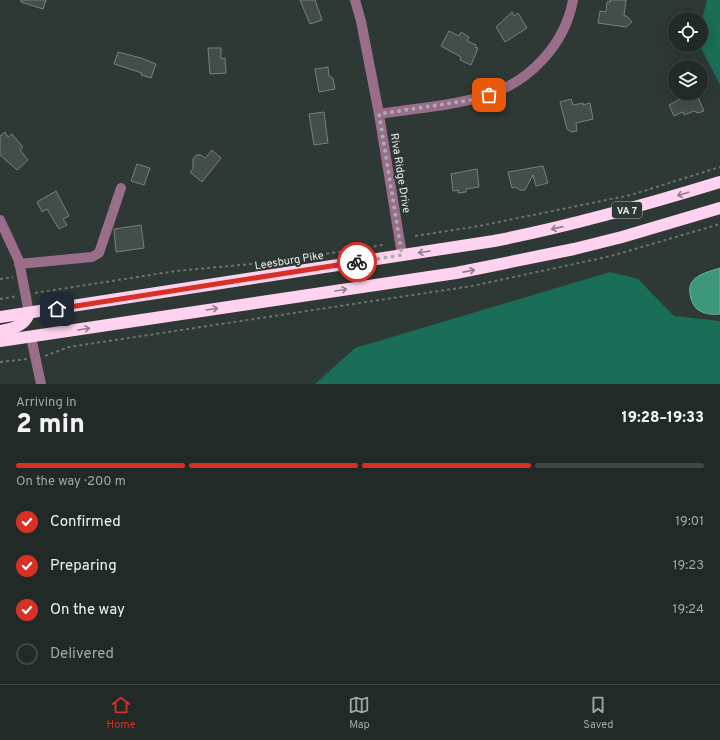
<!DOCTYPE html>
<html lang="en">
<head>
<meta charset="utf-8">
<style>
	body { margin:0; font-family:Overpass,sans-serif; background:#2e3633; color:#f1f3f6; height:100vh; display:flex; flex-direction:column; font-size:15px; white-space:nowrap }
	* { box-sizing:border-box; margin:0 }
	p { font-size:13px; color:#a2a7a7 }
	.icon { flex:none; width:22px; height:22px; fill:none; stroke:currentColor; stroke-width:2; stroke-linecap:round; stroke-linejoin:round }
	.map { position:relative; height:384px; overflow:hidden }
	.panel { display:flex; flex-direction:column; background:#222a27; flex:1 }
	.panel>* { flex:none }
	.controls { position:absolute; left:668px; top:12px; display:grid; gap:8px }
	.controls a { display:grid; place-items:center; width:40px; height:40px; border-radius:50%; background:#222a27; box-shadow:0 4px 16px #0002,0 0 0 1px #3f4644; font-size:20px }
	.pin { position:absolute; display:grid; place-items:center; width:34px; height:34px; color:#fff; margin:-17px; border-radius:8px; box-shadow:0 2px 6px #0006 }
	.courier { position:absolute; display:grid; place-items:center; width:40px; height:40px; margin:-20px; border:3px solid #d93025; border-radius:50%; background:#fff; color:#222; box-shadow:0 1px 5px #0007 }
	.headline em { font-style:normal; font-weight:800 }
	.headline div { display:flex; flex-direction:column-reverse }
	.headline { display:flex; align-items:center; justify-content:space-between; height:68px; padding:0 16px }
	h1 { font-size:26px; font-weight:800; line-height:30px }
	.bar { display:grid; grid-template-columns:repeat(4,1fr); gap:6px 4px; align-content:center; height:48px; padding:0 16px }
	.bar i { height:5px; border-radius:3px; background:#3f4644 }
	.bar .on { background:#d93025 }
	.bar p { grid-column:span 4 }
	ol { padding:0 16px; list-style:none }
	li { display:flex; align-items:center; gap:12px; height:44px }
	li p { margin-inline-start:auto }
	li .icon { padding:4px; border-radius:50%; background:#d93025; color:#fff; stroke-width:4 }
	li:last-child { color:#a2a7a7 }
	li i { width:22px; height:22px; border:2px solid #3f4644; border-radius:50% }
	.menu { display:flex; justify-content:space-around; align-items:center; height:56px; border-top:1px solid #3f4644; background:#222a27; font-size:11px; color:#a2a7a7 }
	.menu a { display:grid; justify-items:center; gap:2px }
	.menu .on { color:#d93025 }
	.map>svg:first-child { display:block }
</style>
</head>
<body>
<div class="map">
<svg width="720" height="384" viewBox="0 0 720 384">
	<rect width="100%" height="100%" fill="#2e3834"/>
	<g fill="#1a6d57">
		<path d="M 707,0 L 720,0 L 720,85 L 700,46 L 701,23 Z"/>
		<path d="M 610,272 L 638,279 L 674,316 L 720,321 L 720,384 L 315,384 L 355,348 Z"/>
	</g>
	<path fill="#3c967c" stroke="#70b19e" d="M 720,268 L 720,314 C 713,315 702,314 696,308 C 691,303 687,288 692,282 C 697,274 711,271 720,268 Z"/>
	<g fill="#434d49" stroke="#76817d">
		<path d="M 21,0 L 46,0 L 43,9 L 21,2 Z"/>
		<path d="M 300,0 L 315,0 L 322,20 L 310,24 Z"/>
		<path d="M 610,0 L 626,0 L 624,16 L 627,16 L 632,22 L 626,27 L 598,23 L 600,11 L 606,12 L 607,2 L 610,2 Z"/>
		<path d="M 512,12 L 514,16 L 518,13 L 527,28 L 505,42 L 496,27 Z"/>
		<path d="M 449,31 L 459,36 L 461,32 L 469,37 L 467,41 L 476,45 L 475,47 L 478,48 L 471,65 L 460,60 L 461,57 L 441,46 Z"/>
		<path d="M 208,48 L 221,48 L 221,59 L 225,58 L 226,73 L 210,74 Z"/>
		<path d="M 118,52 L 141,58 L 156,64 L 151,78 L 141,75 L 142,73 L 114,64 Z"/>
		<path d="M 328,67 L 329,76 L 333,78 L 335,89 L 319,92 L 315,69 Z"/>
		<path d="M 692,93 L 696,93 L 704,111 L 698,113 L 694,111 L 684,115 L 683,112 L 674,116 L 669,105 Z"/>
		<path d="M 571,99 L 573,105 L 583,103 L 583,105 L 590,103 L 593,119 L 576,123 L 577,131 L 571,132 L 567,129 L 560,102 Z"/>
		<path d="M 324,112 L 328,143 L 314,145 L 309,114 Z"/>
		<path d="M 5,132 L 8,137 L 12,134 L 23,147 L 20,150 L 28,160 L 17,170 L 0,155 L 0,136 Z"/>
		<path d="M 212,150 L 221,158 L 202,182 L 190,172 L 193,169 L 193,159 L 196,155 L 201,155 L 205,158 Z"/>
		<path d="M 137,164 L 150,168 L 144,185 L 131,181 Z"/>
		<path d="M 543,166 L 548,183 L 536,186 L 533,175 L 525,190 L 520,190 L 515,187 L 512,188 L 508,172 Z"/>
		<path d="M 477,169 L 479,187 L 466,189 L 466,192 L 458,193 L 458,190 L 453,191 L 451,174 Z"/>
		<path d="M 56,191 L 69,216 L 63,219 L 67,225 L 59,229 L 47,209 L 42,212 L 37,202 Z"/>
		<path d="M 141,225 L 144,248 L 116,252 L 114,229 Z"/>
	</g>
	<g fill="none" stroke-linecap="round" stroke-linejoin="round">
		<g stroke="#6a726f" stroke-width="2" stroke-dasharray="3 3" stroke-linecap="butt">
			<path d="M 415,236 L 479,226 L 631,195 L 720,167"/>
			<path d="M 0,279 L 13,277"/>
			<path d="M 35,293 L 176,271 L 273,262 L 383,245"/>
			<path d="M 0,299 L 17,296"/>
			<path d="M 45,356 L 69,347 L 472,286 L 611,256 L 720,224"/>
			<path d="M 0,362 L 27,359"/>
		</g>
		<g stroke="#9a6d8b" stroke-width="10">
			<path d="M 355,0 L 361,21 L 379,114 L 402,255"/>
			<path d="M 379,114 C 415,108 453,106 487,95 C 530,82 565,44 573,0"/>
			<path d="M 0,220 L 19,261 L 29,313"/>
			<path d="M 19,264 L 92,257 L 99,253 L 121,188"/>
			<path d="M 31,337 L 41,384"/>
		</g>
		<g stroke="#ffd3f0" stroke-width="12">
			<path d="M 0,317 L 494,241 C 571,226 645,205 720,182"/>
			<path d="M 0,331 C 12,329 25,326 29,313"/>
			<path d="M 0,341 L 456,273 L 574,249 L 622,237 L 720,208"/>
		</g>
	</g>
	<defs><path id="oneway-shaft" d="M-6 0H5M1.5-3L5.5 0L1.5 3" fill="none" stroke-width="1.6" stroke-linecap="round" stroke-linejoin="round"/></defs>
	<g stroke="#8c7e89">
		<use href="#oneway-shaft" transform="translate(683 194) rotate(163)"/>
		<use href="#oneway-shaft" transform="translate(557 228) rotate(167)"/>
		<use href="#oneway-shaft" transform="translate(424 252) rotate(171)"/>
		<use href="#oneway-shaft" transform="translate(469 271) rotate(-11)"/>
		<use href="#oneway-shaft" transform="translate(341 290) rotate(-9)"/>
		<use href="#oneway-shaft" transform="translate(212 309) rotate(-9)"/>
		<use href="#oneway-shaft" transform="translate(84 329) rotate(-9)"/>
	</g>
	<g fill="none" stroke-linecap="round" stroke-linejoin="round">
		<path stroke="#a8afac" stroke-width="4" stroke-dasharray="0 7.2" d="M 357,262 L 402,255 L 379,114 L 471,100 L 489,95"/>
		<path stroke="#d93025" stroke-width="5" d="M 57,309 L 357,262"/>
	</g>
	<g text-anchor="middle" stroke-width="4" stroke-linejoin="round" paint-order="stroke">
		<rect fill="#2e3834" stroke="#b1b8b6" stroke-width="1" x="612" y="202" width="30" height="16" rx="3"/>
		<g font-size="10" font-weight="bold" fill="#e9efed">
			<text x="627" y="214">VA 7</text>
		</g>
		<g font-size="11" fill="#e9efed" stroke="#2e3834">
			<text transform="translate(401 173) rotate(81)" y="4">Riva Ridge Drive</text>
			<text transform="translate(289 260) rotate(-9)" y="4">Leesburg Pike</text>
		</g>
	</g>
</svg>
<div class="controls">
<a><svg class="icon" aria-label="locate" viewBox="0 0 24 24"><circle cx="12" cy="12" r="6"/><path d="M12 2v4M12 18v4M2 12h4M18 12h4"/></svg></a>
<a><svg class="icon" aria-label="layers" viewBox="0 0 24 24"><path d="M12 4l9 5-9 5-9-5zM3 14l9 5 9-5"/></svg></a>
</div>
<div class="pin" style="left:489px;top:95px;background:#ea580c"><svg class="icon" aria-label="bag" viewBox="0 0 24 24"><path d="M5 8h14l-1 12H6zM9 8a3 3 0 0 1 6 0"/></svg></div>
<div class="pin" style="left:57px;top:309px;background:#1f2937"><svg class="icon" aria-label="home" viewBox="0 0 24 24"><path d="M3 11l9-7 9 7M6 9v11h12V9"/></svg></div>
<div class="courier" style="left:357px;top:262px"><svg class="icon" aria-label="bike" viewBox="0 0 24 24"><circle cx="6" cy="16" r="4"/><circle cx="18" cy="16" r="4"/><path d="M6 16l4-8h5l3 8M10 8l3 8H6M13 5h3"/></svg></div>
</div>
<section class="panel">
<div class="headline"><div><h1>2 min</h1><p>Arriving in</p></div><em>19:28–19:33</em></div>
<div class="bar"><i class="on"></i><i class="on"></i><i class="on"></i><i></i><p>On the way · 200 m</p></div>
<ol>
<li><svg class="icon" aria-label="check" viewBox="0 0 24 24"><path d="M5 12l5 5 9-10"/></svg>Confirmed<p>19:01</p></li>
<li><svg class="icon" aria-label="check" viewBox="0 0 24 24"><path d="M5 12l5 5 9-10"/></svg>Preparing<p>19:23</p></li>
<li><svg class="icon" aria-label="check" viewBox="0 0 24 24"><path d="M5 12l5 5 9-10"/></svg>On the way<p>19:24</p></li>
<li><i></i>Delivered</li>
</ol>
</section>
<nav class="menu">
<a class="on"><svg class="icon" aria-label="home" viewBox="0 0 24 24"><path d="M3 11l9-7 9 7M6 9v11h12V9"/></svg>Home</a>
<a><svg class="icon" aria-label="map" viewBox="0 0 24 24"><path d="M3 6l6-2 6 2 6-2v14l-6 2-6-2-6 2zM9 4v14M15 6v14"/></svg>Map</a>
<a><svg class="icon" aria-label="saved" viewBox="0 0 24 24"><path d="M7 4h10v16l-5-4-5 4z"/></svg>Saved</a>
</nav>
</body>
</html>
